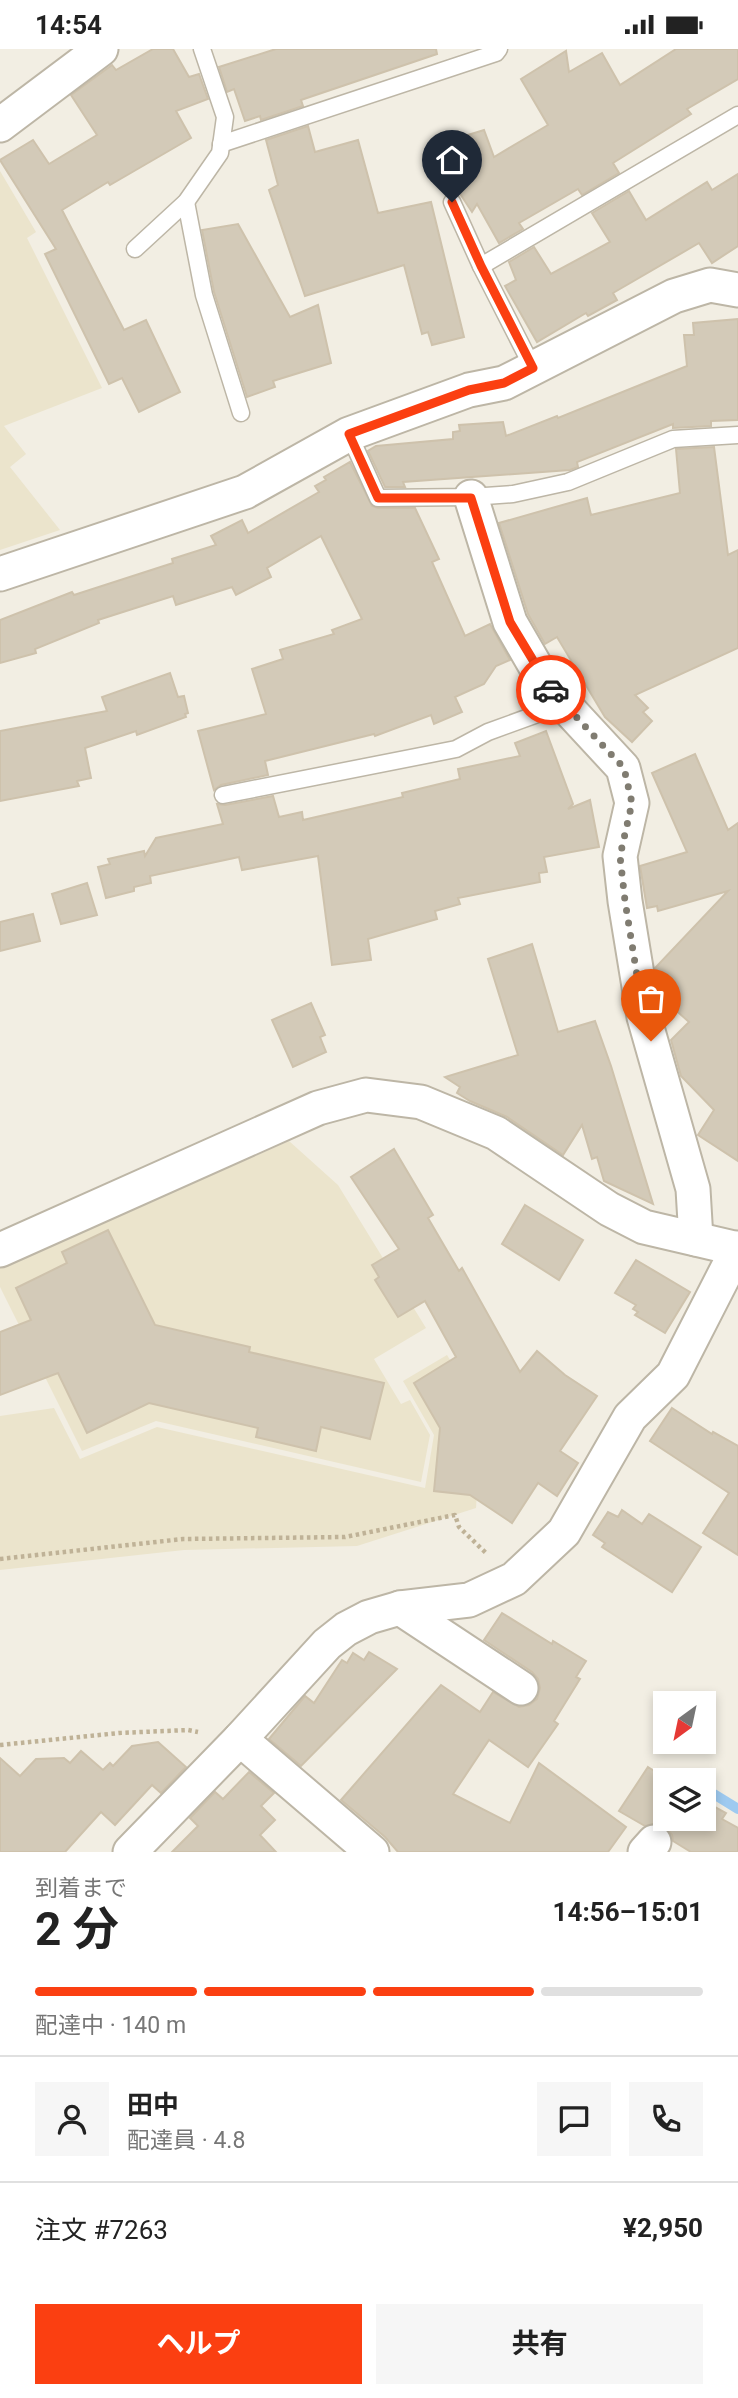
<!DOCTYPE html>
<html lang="ja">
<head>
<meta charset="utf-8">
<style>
	body { margin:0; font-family:Roboto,"Noto Sans JP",sans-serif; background:#f6f6f6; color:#222; height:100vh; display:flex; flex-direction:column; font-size:26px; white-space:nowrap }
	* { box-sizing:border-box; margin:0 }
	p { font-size:23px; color:#767676 }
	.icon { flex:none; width:38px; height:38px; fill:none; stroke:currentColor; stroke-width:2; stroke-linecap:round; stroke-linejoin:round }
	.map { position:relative; height:1803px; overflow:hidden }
	.details { display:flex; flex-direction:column; background:#fff; flex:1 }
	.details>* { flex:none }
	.needle { width:46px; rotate:213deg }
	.fabs { position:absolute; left:653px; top:1642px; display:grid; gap:14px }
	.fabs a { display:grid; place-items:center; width:63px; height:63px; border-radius:0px; background:#fff; box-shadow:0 4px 10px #0003; font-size:35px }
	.pin { position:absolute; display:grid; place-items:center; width:60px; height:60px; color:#fff; margin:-72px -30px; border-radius:50% 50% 50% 0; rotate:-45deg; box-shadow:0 0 7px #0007 }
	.pin .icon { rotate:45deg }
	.courier { position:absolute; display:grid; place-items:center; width:70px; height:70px; margin:-35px; border:5px solid #fb3f11; border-radius:50%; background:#fff; color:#222; box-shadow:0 2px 9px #0007 }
	.headline em { font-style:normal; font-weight:700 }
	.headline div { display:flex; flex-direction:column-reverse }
	.headline { display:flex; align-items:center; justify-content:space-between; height:119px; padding:0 35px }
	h1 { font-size:46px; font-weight:700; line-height:52px }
	.bar { display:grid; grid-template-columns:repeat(4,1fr); gap:10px 7px; align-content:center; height:84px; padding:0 35px }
	.bar i { height:9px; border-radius:5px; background:#e0e0e0 }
	.bar .selected { background:#fb3f11 }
	.bar p { grid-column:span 4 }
	.line { display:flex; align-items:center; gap:18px; padding:0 35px; border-top:2px solid #e0e0e0 }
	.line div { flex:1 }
	.round { display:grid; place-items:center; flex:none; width:74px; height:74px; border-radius:0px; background:#f6f6f6 }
	.button { display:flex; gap:14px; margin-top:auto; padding:14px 35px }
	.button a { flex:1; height:80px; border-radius:0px; background:#fb3f11; color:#fff; font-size:28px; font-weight:700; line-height:80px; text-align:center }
	.button a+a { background:#f6f6f6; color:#222 }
	.status { display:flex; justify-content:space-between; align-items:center; height:49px; padding:0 35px; background:#fff; direction:ltr }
	.status svg { height:19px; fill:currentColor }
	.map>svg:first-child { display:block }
</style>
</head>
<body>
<div class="status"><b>14:54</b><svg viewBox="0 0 49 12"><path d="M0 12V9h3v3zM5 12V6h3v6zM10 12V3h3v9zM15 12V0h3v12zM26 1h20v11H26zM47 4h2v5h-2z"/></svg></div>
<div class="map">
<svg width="738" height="1803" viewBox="0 0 738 1803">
	<rect width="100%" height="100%" fill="#f2eee3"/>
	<g fill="#ebe4cc">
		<path d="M 0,122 L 36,183 L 27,189 L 102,339 L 4,377 L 26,405 L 10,418 L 60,481 L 0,501 Z"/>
		<path d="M 289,1092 L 338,1136 L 426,1279 L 374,1310 L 401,1355 L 410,1351 L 430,1386 L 421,1433 L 156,1372 L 82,1402 L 0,1238 L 0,1219 Z"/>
		<path d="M 447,1306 L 482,1363 L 476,1459 L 357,1497 L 184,1501 L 0,1521 L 0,1367 L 54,1359 L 80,1410 L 157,1378 L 425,1439 L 434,1386 L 403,1332 Z"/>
	</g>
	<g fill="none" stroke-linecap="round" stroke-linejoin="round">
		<path stroke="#9ecaf0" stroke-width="10" d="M 704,1739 L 738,1760"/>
	</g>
	<g fill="#d3cab8" stroke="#cec2ac" stroke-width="2">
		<path d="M 153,0 L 173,0 L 189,28 L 199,25 L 208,50 L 176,62 L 191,89 L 110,136 L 108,133 L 62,161 L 124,281 L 146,271 L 180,343 L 139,363 L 122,329 L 109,335 L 45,205 L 56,200 L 0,111 L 33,91 L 49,115 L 97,86 L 71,46 L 112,16 L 116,21 Z"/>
		<path d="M 276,0 L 436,0 L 437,5 L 301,51 L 303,57 L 261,71 L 260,67 L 245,72 L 234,40 L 227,43 L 219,18 Z"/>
		<path d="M 676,0 L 738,0 L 738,30 L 687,60 L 691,65 L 613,114 L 619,124 L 582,146 L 578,140 L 519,174 L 523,180 L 499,194 L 477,155 L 472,163 L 457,140 L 442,94 L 484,81 L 494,108 L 548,76 L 521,30 L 566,2 L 569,23 L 602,4 L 620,36 Z"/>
		<path d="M 308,77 L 315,103 L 358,91 L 378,164 L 431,153 L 464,288 L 432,296 L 428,283 L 422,285 L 404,216 L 305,247 L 269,141 L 278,136 L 266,91 Z"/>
		<path d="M 738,125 L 738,197 L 712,214 L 699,194 L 613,244 L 617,251 L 588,267 L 586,264 L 537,293 L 505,237 L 516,231 L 509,213 L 534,198 L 551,225 L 610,193 L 592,164 L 629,142 L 646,171 L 707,133 L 712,141 Z"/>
		<path d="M 238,175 L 290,268 L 318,256 L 331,314 L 273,332 L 275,338 L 247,348 L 214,243 L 202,181 Z"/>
		<path d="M 738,270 L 738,371 L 711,372 L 711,377 L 673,379 L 673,375 L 577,413 L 578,418 L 570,421 L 403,433 L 405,438 L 385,438 L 368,402 L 376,397 L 453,390 L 453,383 L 460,382 L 459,376 L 503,373 L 506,387 L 557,367 L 558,369 L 687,317 L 684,286 L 694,286 L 693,274 Z"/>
		<path d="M 714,398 L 728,506 L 738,501 L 738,599 L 635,646 L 648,659 L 643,663 L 652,672 L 632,693 L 605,668 L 557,588 L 545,595 L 528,565 L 499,474 L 587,449 L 591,466 L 680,444 L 676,400 Z"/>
		<path d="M 350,413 L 372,457 L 378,459 L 415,459 L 439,510 L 432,513 L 465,587 L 490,575 L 510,611 L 496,617 L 484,635 L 455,648 L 462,663 L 434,675 L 431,666 L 375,687 L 374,685 L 265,712 L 268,726 L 221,736 L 214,741 L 198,682 L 266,665 L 252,620 L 283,610 L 280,601 L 334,585 L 332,581 L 362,570 L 321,487 L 267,519 L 271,528 L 236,546 L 232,538 L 176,556 L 173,547 L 98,571 L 99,574 L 35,600 L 36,604 L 0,614 L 0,571 L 72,543 L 74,546 L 173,514 L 172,510 L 216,496 L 211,487 L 242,471 L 248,484 L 319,443 L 315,437 L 326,431 L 324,428 Z"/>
		<path d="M 170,624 L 178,648 L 184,647 L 188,664 L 185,665 L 186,668 L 137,686 L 136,682 L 85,699 L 91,729 L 77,732 L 79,737 L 0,752 L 0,682 L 107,662 L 102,648 Z"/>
		<path d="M 546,682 L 573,755 L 568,760 L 590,751 L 599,798 L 544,808 L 547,823 L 539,824 L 540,833 L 458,849 L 460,855 L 435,862 L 437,870 L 368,890 L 371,911 L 332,916 L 318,807 L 242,821 L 239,808 L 150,827 L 151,834 L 134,838 L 134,842 L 106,849 L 98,818 L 110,815 L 108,810 L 144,802 L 145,807 L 156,789 L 223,775 L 217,755 L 225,756 L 273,747 L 279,768 L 302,763 L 303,771 L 403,748 L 402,744 L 460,730 L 458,720 L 520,707 L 515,694 Z"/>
		<path d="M 695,705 L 728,781 L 738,774 L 738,1112 L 698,1086 L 714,1061 L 681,1027 L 671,991 L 689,973 L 660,947 L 655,919 L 728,842 L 658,862 L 657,857 L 647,859 L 640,817 L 687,803 L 652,724 Z"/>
		<path d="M 87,834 L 97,866 L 61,875 L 52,845 Z"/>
		<path d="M 33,865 L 40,892 L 0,902 L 0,873 Z"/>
		<path d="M 532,895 L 558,983 L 595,972 L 611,1017 L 653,1155 L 604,1132 L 597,1108 L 592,1110 L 582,1076 L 563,1106 L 507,1068 L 470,1052 L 457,1044 L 460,1038 L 445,1028 L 518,1006 L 488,910 Z"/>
		<path d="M 311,954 L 325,986 L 320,988 L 326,1003 L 293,1018 L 272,971 Z"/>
		<path d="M 394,1100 L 433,1166 L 428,1169 L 459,1222 L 462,1219 L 520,1323 L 537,1302 L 565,1326 L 597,1347 L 560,1402 L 578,1414 L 557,1447 L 538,1434 L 512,1474 L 470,1446 L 434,1442 L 440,1379 L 414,1334 L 456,1308 L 425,1252 L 398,1268 L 375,1231 L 379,1228 L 372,1216 L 399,1200 L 351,1128 Z"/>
		<path d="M 525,1156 L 583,1191 L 559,1231 L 502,1195 Z"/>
		<path d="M 108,1181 L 155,1276 L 250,1298 L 249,1303 L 384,1334 L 370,1390 L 321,1378 L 316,1402 L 256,1388 L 258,1379 L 149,1354 L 87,1384 L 58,1324 L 0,1346 L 0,1283 L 31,1271 L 16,1239 L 67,1214 L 62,1203 Z"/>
		<path d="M 636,1211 L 690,1243 L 665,1284 L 635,1266 L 638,1263 L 633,1260 L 636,1256 L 615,1244 Z"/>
		<path d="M 672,1359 L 712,1385 L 713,1383 L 738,1397 L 738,1506 L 703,1484 L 729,1444 L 650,1392 Z"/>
		<path d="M 622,1461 L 642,1475 L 649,1465 L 701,1498 L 672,1543 L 602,1498 L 605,1494 L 593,1486 L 608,1463 L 618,1468 Z"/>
		<path d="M 502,1564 L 552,1595 L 553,1592 L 586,1612 L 576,1628 L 580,1630 L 554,1672 L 558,1675 L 528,1718 L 489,1691 L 453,1745 L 510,1774 L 539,1714 L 626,1778 L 608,1803 L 398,1803 L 385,1788 L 341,1751 L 441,1636 L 480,1663 L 493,1643 L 519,1658 L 529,1656 L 537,1650 L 540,1639 L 538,1630 L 532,1623 L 484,1591 Z"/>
		<path d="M 369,1603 L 397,1620 L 301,1717 L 269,1690 L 305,1647 L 314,1654 L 342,1611 L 347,1614 L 353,1604 L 364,1611 Z"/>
		<path d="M 158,1693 L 186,1718 L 161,1744 L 152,1736 L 115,1776 L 101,1763 L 65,1803 L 0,1803 L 0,1709 L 20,1727 L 36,1710 L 64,1709 L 70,1714 L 81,1702 L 103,1721 L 110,1714 L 113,1717 L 132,1697 Z"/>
		<path d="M 648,1718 L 668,1731 L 665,1731 L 665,1769 L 704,1769 L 704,1752 L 726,1764 L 722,1770 L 738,1779 L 738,1803 L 691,1803 L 673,1792 L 672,1786 L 666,1778 L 657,1774 L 645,1777 L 619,1762 Z"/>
		<path d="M 249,1723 L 274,1744 L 261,1757 L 275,1771 L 260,1786 L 276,1803 L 172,1803 L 198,1777 L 190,1769 L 215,1743 L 223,1750 Z"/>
	</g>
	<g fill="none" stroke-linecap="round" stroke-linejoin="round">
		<g stroke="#bdb6a6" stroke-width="19">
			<g id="service">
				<path d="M 221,95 L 496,4 L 499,0"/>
				<path d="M 186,153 L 204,246 L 241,364"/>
				<path d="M 452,153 L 481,217 L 533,319"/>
				<path d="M 135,200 L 186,153 L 220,104 L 225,68 L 202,0"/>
				<path d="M 481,217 L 738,66"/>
				<path d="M 349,385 L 378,449 L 471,448 L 513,445 L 568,433 L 673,390 L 738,386"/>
				<path d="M 223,746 L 456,700 L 488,683 L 565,655"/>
			</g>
		</g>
		<g stroke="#bdb6a6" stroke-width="37">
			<g id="minor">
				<path d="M 0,76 L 101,0"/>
				<path d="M 471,448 L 510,573 L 547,637 L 623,719 L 632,754 L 620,807 L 625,852 L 644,968 L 693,1140 L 696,1190"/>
				<path d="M 0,525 L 245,443 L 349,385 L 469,341 L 504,334 L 674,247 L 710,236 L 738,241"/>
				<path d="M 0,1201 L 318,1059 L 366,1046 L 421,1053 L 496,1084 L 609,1160 L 644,1178 L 738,1200"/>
				<path d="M 400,1559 L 521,1639"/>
				<path d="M 240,1690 L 372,1803"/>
				<path d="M 130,1803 L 240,1690 L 327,1595 L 346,1580 L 369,1568 L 400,1559 L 469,1551 L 514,1530 L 564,1483 L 630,1368 L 673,1326 L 738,1199"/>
				<path d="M 645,1803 L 654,1793"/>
			</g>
		</g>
		<g stroke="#bfb297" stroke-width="4.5" stroke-dasharray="3.5 3.5" stroke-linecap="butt">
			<path d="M 0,1510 L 183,1490 L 345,1488 L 455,1466 L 459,1478 L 487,1505"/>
			<path d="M 0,1696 L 119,1684 L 188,1681 L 198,1683"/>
		</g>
		<use href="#service" stroke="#fff" stroke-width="16"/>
		<use href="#minor" stroke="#fff" stroke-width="33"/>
	</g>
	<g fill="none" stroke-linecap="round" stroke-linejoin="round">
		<path stroke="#807c71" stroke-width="7" stroke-dasharray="0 12.6" d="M 551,641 L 624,719 L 632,754 L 620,807 L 625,852 L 640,945 L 651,992"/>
		<path stroke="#fb3f11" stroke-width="9" d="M 452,153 L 481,217 L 533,319 L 504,334 L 469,341 L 349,385 L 378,449 L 471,449 L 510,573 L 551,641"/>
	</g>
</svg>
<div class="fabs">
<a><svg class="needle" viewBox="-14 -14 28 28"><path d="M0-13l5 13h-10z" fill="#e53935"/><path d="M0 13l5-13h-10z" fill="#767676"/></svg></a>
<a><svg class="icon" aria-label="layers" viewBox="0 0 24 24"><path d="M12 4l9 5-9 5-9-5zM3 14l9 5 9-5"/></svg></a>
</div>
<div class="pin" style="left:651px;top:992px;background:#ea580c"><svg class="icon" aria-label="bag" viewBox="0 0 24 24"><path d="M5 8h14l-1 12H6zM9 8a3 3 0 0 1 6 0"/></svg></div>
<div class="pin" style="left:452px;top:153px;background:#1f2937"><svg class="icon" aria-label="home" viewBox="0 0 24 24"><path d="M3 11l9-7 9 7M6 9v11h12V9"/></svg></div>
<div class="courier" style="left:551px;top:641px"><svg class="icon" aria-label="car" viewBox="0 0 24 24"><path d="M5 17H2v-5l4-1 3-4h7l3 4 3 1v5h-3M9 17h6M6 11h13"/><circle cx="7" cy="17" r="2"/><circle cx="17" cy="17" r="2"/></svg></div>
</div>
<section class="details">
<div class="headline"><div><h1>2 分</h1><p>到着まで</p></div><em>14:56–15:01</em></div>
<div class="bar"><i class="selected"></i><i class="selected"></i><i class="selected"></i><i></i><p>配達中 · 140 m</p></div>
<div class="line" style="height:126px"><a class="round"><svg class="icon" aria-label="person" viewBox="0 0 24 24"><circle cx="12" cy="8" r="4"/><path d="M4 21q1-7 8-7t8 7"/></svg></a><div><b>田中</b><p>配達員 · 4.8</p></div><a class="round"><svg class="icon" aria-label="chat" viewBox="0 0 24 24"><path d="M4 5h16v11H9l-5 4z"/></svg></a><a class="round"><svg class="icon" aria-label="phone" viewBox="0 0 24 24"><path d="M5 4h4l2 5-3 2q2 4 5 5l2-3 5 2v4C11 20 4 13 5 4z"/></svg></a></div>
<div class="line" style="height:91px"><div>注文 #7263</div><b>¥2,950</b></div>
<div class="button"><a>ヘルプ</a><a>共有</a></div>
</section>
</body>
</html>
